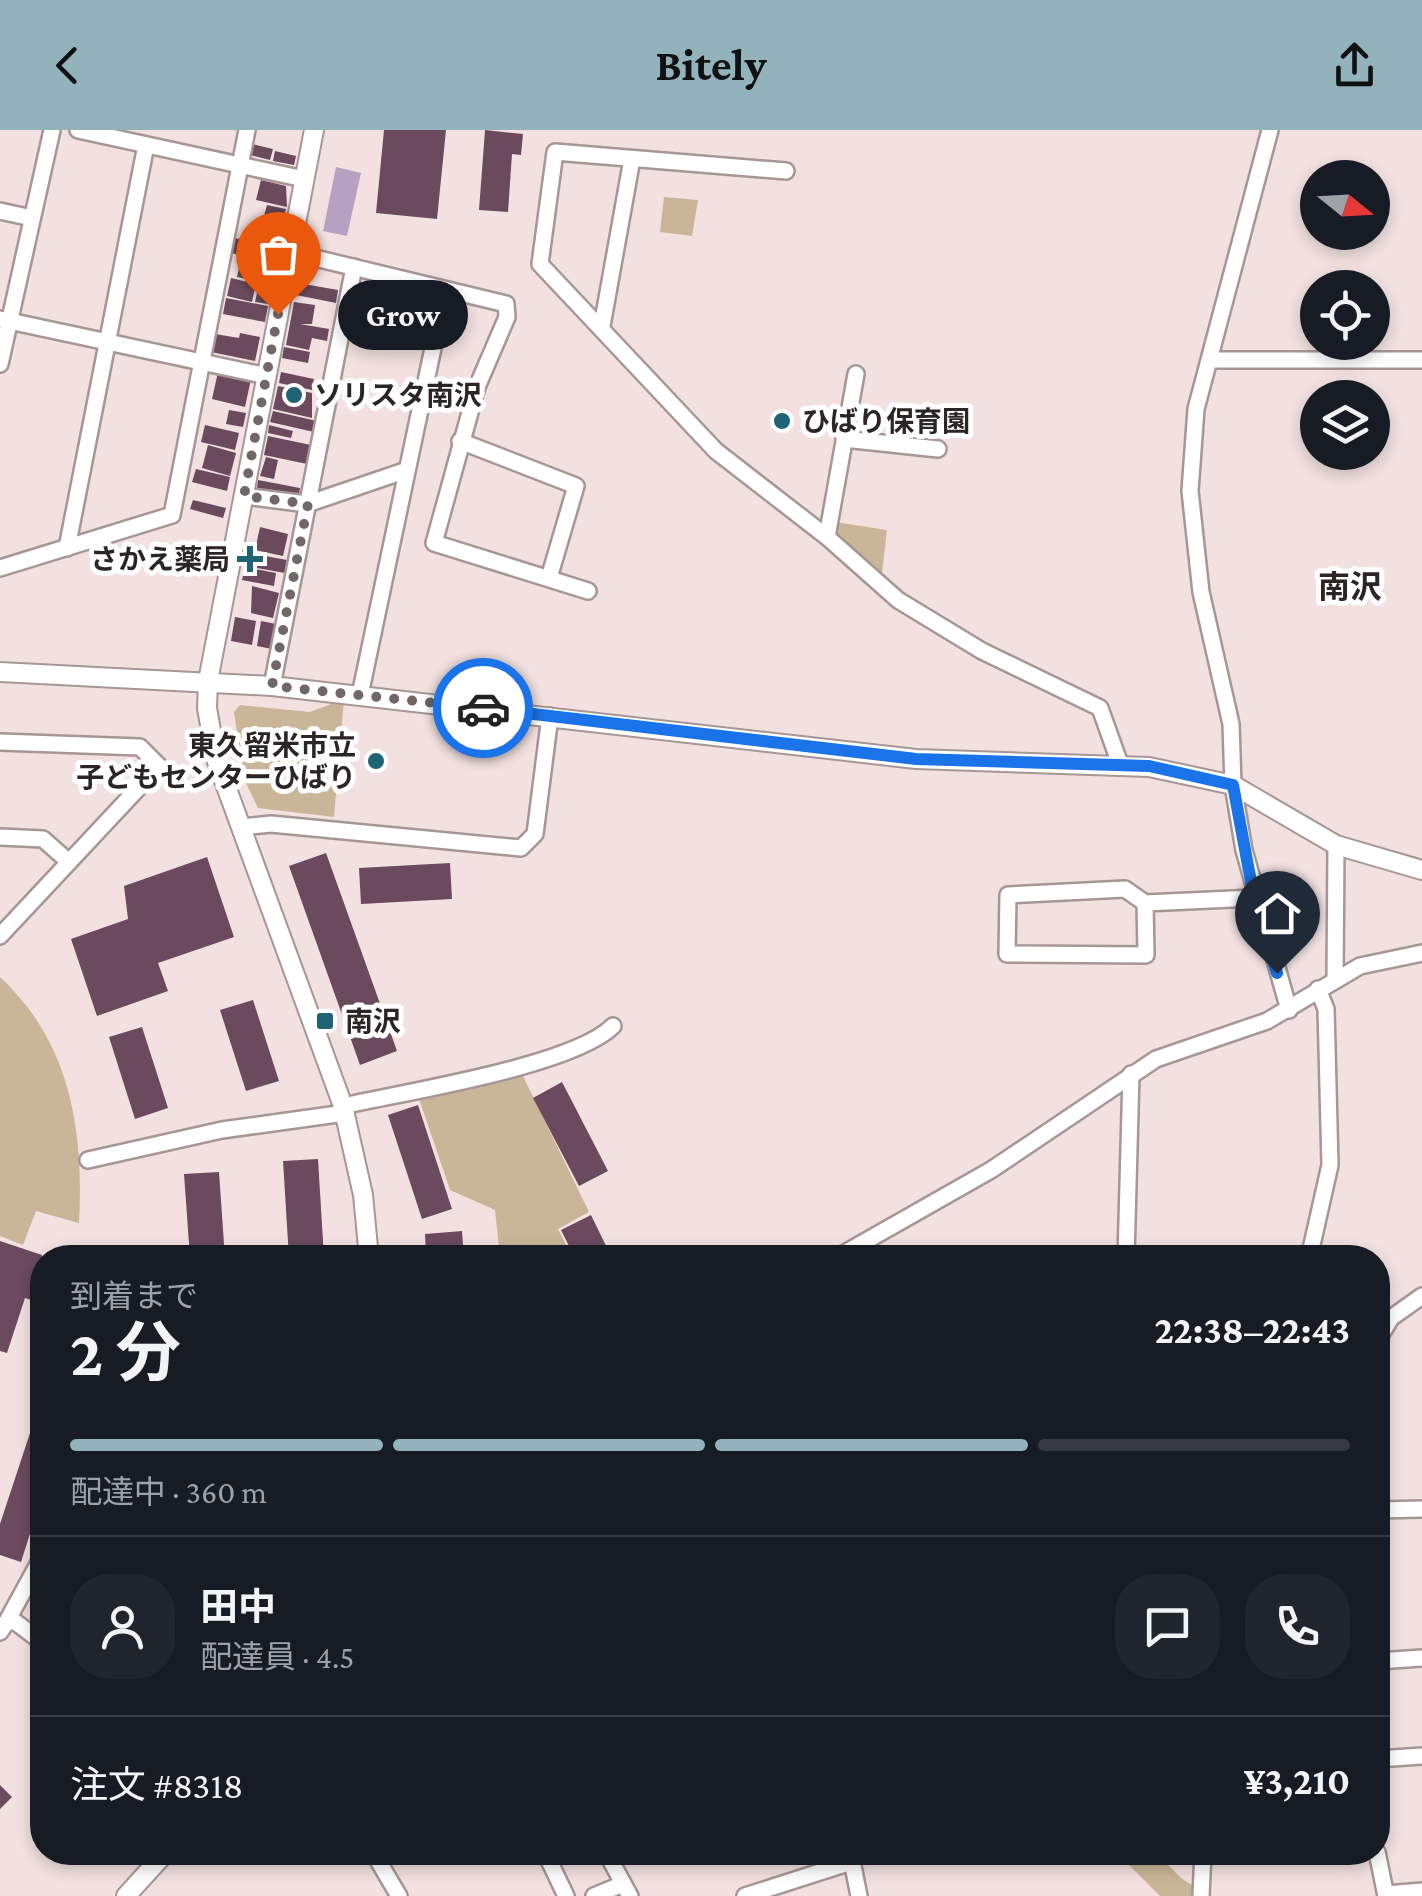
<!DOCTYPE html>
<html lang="ja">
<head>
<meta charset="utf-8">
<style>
	body { margin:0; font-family:"Crimson Pro","Noto Sans JP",serif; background:#20242c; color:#f1f3f6; height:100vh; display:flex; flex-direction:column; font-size:38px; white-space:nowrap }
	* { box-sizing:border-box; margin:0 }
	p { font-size:32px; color:#9ea1a6 }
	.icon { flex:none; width:55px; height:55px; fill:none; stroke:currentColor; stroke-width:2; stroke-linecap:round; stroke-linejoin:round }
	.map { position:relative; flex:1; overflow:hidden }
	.details { position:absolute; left:30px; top:1115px; width:1360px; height:620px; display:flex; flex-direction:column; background:#171b24; border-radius:40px; box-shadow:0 5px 15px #0003 }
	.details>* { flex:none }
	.needle { width:65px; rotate:108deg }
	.controls { position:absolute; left:1300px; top:30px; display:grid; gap:20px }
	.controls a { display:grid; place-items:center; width:90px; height:90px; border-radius:50%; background:#171b24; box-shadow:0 5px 15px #0003; font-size:50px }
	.pin { position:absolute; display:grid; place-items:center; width:85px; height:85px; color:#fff; margin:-102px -42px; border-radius:50% 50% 50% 0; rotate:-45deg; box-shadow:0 0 10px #0007 }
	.pin .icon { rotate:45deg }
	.courier { position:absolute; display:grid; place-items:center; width:100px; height:100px; margin:-50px; border:8px solid #1a73e8; border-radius:50%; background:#fff; color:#222; box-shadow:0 2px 12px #0007 }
	.bubble { position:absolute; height:70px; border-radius:35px; background:#171b24; box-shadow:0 5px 15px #0003; font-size:32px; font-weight:700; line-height:70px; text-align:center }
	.summary em { font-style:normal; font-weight:700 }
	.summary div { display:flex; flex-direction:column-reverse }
	.summary { display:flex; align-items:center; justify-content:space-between; height:170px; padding:0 40px }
	h1 { font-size:65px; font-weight:700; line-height:75px }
	.bar { display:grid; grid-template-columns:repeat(4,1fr); gap:15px 10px; align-content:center; height:120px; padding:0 40px }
	.bar i { height:12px; border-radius:8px; background:#363941 }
	.bar .selected { background:#92b3bc }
	.bar p { grid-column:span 4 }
	.line { display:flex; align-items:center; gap:25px; padding:0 40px; border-top:2px solid #363941 }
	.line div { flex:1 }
	.round { display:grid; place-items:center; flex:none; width:105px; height:105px; border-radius:40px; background:#20242c }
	header { display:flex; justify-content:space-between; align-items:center; height:130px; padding:0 40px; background:#92b3bc; color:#111; font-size:45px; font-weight:700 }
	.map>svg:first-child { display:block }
</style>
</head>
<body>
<header><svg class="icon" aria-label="back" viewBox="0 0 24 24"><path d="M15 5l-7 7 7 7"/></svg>Bitely<svg class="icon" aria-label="share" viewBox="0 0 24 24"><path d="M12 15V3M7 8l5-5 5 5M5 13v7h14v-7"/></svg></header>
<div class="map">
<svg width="1422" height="1766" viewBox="0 0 1422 1766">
	<rect width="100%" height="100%" fill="#f3e1e1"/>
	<g fill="#c9b698">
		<path d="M 664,67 L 698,70 L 692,106 L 660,102 Z"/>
		<path d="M 835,392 L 887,400 L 882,443 L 834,403 Z"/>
		<path d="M 344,569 L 334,687 L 258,678 L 244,649 L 234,582 L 240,575 L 310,582 Z"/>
		<path d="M 0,847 C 71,913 84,1001 79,1093 L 36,1081 L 23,1115 L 0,1106 Z"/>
		<path d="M 520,940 L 589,1082 L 558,1099 L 572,1127 L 500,1127 L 495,1080 L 450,1060 L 417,963 Z"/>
		<path d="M 1117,1723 L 1156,1723 L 1181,1748 L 1209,1766 L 1160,1766 Z"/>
	</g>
	<path fill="#b6a1c2" d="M 336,37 L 361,43 L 347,106 L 323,101 Z"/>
	<g fill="#6b4a5d">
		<path d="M 384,0 L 446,0 L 437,89 L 376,83 Z"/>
		<path d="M 485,0 L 523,4 L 521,25 L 512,24 L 508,82 L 479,80 Z"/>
		<path d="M 252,14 L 273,19 L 270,30 L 250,25 Z"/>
		<path d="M 275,21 L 296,26 L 294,35 L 273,31 Z"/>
		<path d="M 261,50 L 286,56 L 287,77 L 256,70 Z"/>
		<path d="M 267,75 L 286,79 L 282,94 L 263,90 Z"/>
		<path d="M 256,91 L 282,97 L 279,113 L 253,107 Z"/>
		<path d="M 234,108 L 279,117 L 275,133 L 231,123 Z"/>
		<path d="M 241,129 L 275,136 L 271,154 L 237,147 Z"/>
		<path d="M 231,148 L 256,154 L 252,172 L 227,166 Z"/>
		<path d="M 298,153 L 338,160 L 336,173 L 296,165 Z"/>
		<path d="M 257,163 L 270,166 L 268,174 L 255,172 Z"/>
		<path d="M 226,168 L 268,176 L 265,192 L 223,184 Z"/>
		<path d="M 294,172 L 315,175 L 312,194 L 300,194 L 329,199 L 327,211 L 312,208 L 309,220 L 286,215 Z"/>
		<path d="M 240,203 L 260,207 L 255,231 L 211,222 L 215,204 L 239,208 Z"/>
		<path d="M 284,217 L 310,222 L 308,233 L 282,228 Z"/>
		<path d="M 218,242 L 251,249 L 245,277 L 212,269 Z"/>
		<path d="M 281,242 L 314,249 L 312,260 L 279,253 Z"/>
		<path d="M 278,256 L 312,263 L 312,288 L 273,279 Z"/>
		<path d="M 229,280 L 246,283 L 243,297 L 226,294 Z"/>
		<path d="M 273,281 L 317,291 L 314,302 L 270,292 Z"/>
		<path d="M 205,295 L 239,303 L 235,320 L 201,312 Z"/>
		<path d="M 269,295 L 293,301 L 291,308 L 268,303 Z"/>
		<path d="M 268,306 L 311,315 L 307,334 L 264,325 Z"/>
		<path d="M 208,315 L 236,323 L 230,346 L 202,338 Z"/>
		<path d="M 266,327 L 278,330 L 274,349 L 260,346 Z"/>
		<path d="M 196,339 L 230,347 L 227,361 L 192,352 Z"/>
		<path d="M 258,350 L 300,358 L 299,365 L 257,358 Z"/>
		<path d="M 193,370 L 226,378 L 223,388 L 190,379 Z"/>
		<path d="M 260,397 L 288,404 L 283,426 L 255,420 Z"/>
		<path d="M 248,423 L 287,430 L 285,443 L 245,436 Z"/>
		<path d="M 245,437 L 276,443 L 274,456 L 242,450 Z"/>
		<path d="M 252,456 L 279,463 L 273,488 L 251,483 Z"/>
		<path d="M 235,487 L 256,491 L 252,515 L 231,511 Z"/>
		<path d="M 261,491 L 276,494 L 272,519 L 257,516 Z"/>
		<path d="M 326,723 L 397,921 L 360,935 L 289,736 Z"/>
		<path d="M 207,727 L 234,807 L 158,833 L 168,861 L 97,886 L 71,809 L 128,789 L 124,756 Z"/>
		<path d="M 450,733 L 452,769 L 361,774 L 359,738 Z"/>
		<path d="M 253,870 L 279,951 L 246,961 L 220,880 Z"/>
		<path d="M 142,897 L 168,978 L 135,989 L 109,907 Z"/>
		<path d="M 562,952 L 608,1041 L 579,1056 L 533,968 Z"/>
		<path d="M 418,975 L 452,1079 L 422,1089 L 388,985 Z"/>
		<path d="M 318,1029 L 324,1128 L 289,1128 L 283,1031 Z"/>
		<path d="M 219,1042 L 225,1128 L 190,1128 L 184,1044 Z"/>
		<path d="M 591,1085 L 612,1128 L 575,1128 L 561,1100 Z"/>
		<path d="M 462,1101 L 464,1128 L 426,1128 L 425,1104 Z"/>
		<path d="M 0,1111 L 42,1125 L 38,1172 L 25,1168 L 7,1223 L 0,1221 Z"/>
		<path d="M 30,1303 L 42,1307 L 42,1366 L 21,1432 L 0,1425 L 0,1394 Z"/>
		<path d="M 0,1655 L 12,1667 L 0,1679 Z"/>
	</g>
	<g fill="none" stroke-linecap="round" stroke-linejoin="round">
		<g stroke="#a79696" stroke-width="20">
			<g id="minor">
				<path d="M 78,0 L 304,49"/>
				<path d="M 1270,0 L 1196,279 L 1190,361 L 1201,462 L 1231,594 L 1233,655 L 1244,720 L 1289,880"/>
				<path d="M 786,41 L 555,22 L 540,134 L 716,321 L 827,407 L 898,470 L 982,521 L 1100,578 L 1120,634"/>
				<path d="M 0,81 L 32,88"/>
				<path d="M 290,122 L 506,174 L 507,187 L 477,257 L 434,413 L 588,461"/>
				<path d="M 0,189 L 267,246"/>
				<path d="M 602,196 L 632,29"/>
				<path d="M 1210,230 L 1422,230"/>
				<path d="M 0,234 L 52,0"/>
				<path d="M 844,309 L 938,319"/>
				<path d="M 460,311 L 576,356 L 549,448"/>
				<path d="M 244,366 L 307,374 L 407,340"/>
				<path d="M 827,407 L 856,244"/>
				<path d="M 67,418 L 146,15"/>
				<path d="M 0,438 L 172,385 L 247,0"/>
				<path d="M 272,556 L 354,137"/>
				<path d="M 360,565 L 445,161"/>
				<path d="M 0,612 L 140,617 L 159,636 L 0,806"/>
				<path d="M 241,697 L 271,694 L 521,718 L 535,704 L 550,586"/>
				<path d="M 0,707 L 43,709 L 69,732"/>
				<path d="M 1145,773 L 1125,759 L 1008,765 L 1007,824 L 1146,825 L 1145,773 L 1254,768"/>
				<path d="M 1335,849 L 1336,715"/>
				<path d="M 343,976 C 404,962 573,936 613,896"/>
				<path d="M 88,1030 L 222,1000 L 345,983"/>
				<path d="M 836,1128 L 991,1040 L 1156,929 L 1267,891 L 1360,836 L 1422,823"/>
				<path d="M 1126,1128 L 1131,944"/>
				<path d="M 1309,1128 L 1330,1035 L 1326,879 L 1318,859"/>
				<path d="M 1378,1210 L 1391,1188 L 1422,1166"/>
				<path d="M 1378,1380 L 1422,1379"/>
				<path d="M 6,1493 L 42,1427"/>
				<path d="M 0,1502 L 6,1493 L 14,1491 L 42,1512"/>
				<path d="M 1378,1531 L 1422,1528"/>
				<path d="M 1378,1629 L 1422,1626"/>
				<path d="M 373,1722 L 399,1766"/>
				<path d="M 545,1722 L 566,1766"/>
				<path d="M 606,1722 L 630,1766"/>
				<path d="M 1377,1722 L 1386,1766"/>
				<path d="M 851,1726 L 859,1766"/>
				<path d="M 1386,1764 L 1422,1761"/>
				<path d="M 594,1766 L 623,1754"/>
				<path d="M 745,1766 L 851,1732"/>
				<path d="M 1201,1766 L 1203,1722"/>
			</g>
		</g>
		<g stroke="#a79696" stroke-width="22">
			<g id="tertiary">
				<path d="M 314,0 L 208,551 L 207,578 L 216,629 L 343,976 L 363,1065 L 369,1128"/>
				<path d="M 0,542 L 272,556 L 916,629 L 1149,637 L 1233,655 L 1336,715 L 1422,740"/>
				<path d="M 126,1766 L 166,1722"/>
			</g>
		</g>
		<use href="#minor" stroke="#fff" stroke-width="15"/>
		<use href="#tertiary" stroke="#fff" stroke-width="18"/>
	</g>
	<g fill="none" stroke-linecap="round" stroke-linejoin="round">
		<path stroke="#726767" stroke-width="10" stroke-dasharray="0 18" d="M 278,184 L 244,366 L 308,374 L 272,556 L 483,578"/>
		<path stroke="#1a73e8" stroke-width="12" d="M 483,578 L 916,629 L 1149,636 L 1233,655 L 1254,768 L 1277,843"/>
	</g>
	<g fill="#1e6474" stroke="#fff" stroke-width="4">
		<circle cx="294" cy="265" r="10"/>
		<circle cx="782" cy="291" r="10"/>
		<path d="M245 414h10v10h10v10h-10v10h-10v-10h-10v-10h10z"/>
		<circle cx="376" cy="631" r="10"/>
		<rect x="315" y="881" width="20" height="20" rx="5"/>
	</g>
	<g text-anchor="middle" stroke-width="10" stroke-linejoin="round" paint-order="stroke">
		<g font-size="28" font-weight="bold" fill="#2c2525" stroke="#fff" text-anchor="start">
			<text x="314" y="275">ソリスタ南沢</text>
			<text x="802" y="301">ひばり保育園</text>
			<text x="230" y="439" text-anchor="end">さかえ薬局</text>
			<text x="356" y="625" text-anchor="end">東久留米市立<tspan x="356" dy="32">子どもセンターひばり</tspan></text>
			<text x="345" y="901">南沢</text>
		</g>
		<g font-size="32" font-weight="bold" fill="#2c2525" stroke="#fff">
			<text x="1350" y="468">南沢</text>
		</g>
	</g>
</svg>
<div class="controls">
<a><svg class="needle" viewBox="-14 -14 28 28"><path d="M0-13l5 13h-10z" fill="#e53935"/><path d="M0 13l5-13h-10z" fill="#9ea1a6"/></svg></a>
<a><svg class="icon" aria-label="locate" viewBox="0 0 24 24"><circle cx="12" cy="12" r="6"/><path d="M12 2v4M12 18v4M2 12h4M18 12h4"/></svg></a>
<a><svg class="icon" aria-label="layers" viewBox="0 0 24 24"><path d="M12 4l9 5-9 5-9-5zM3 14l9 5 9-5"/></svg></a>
</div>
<div class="pin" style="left:278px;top:184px;background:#ea580c"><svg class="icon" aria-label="bag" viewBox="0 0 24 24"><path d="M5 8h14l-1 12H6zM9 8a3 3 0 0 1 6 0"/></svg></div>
<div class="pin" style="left:1277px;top:843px;background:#1f2937"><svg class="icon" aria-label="home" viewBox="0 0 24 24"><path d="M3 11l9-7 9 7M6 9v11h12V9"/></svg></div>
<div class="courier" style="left:483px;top:578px"><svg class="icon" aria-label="car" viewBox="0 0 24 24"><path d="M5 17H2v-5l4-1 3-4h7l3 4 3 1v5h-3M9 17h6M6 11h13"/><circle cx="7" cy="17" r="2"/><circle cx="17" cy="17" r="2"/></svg></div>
<div class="bubble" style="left:338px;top:150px;width:130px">Grow</div>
<section class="details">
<div class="summary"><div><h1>2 分</h1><p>到着まで</p></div><em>22:38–22:43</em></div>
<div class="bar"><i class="selected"></i><i class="selected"></i><i class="selected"></i><i></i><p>配達中 · 360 m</p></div>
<div class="line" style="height:180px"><a class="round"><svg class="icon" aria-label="person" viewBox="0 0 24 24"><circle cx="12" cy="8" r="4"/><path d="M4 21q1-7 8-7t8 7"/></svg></a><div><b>田中</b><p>配達員 · 4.5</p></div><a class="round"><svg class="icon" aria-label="chat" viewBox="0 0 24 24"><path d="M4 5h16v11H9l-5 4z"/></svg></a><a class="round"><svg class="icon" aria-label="phone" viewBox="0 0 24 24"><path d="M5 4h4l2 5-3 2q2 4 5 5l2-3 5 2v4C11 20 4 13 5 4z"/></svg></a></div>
<div class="line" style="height:130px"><div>注文 #8318</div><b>¥3,210</b></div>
</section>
</div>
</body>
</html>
